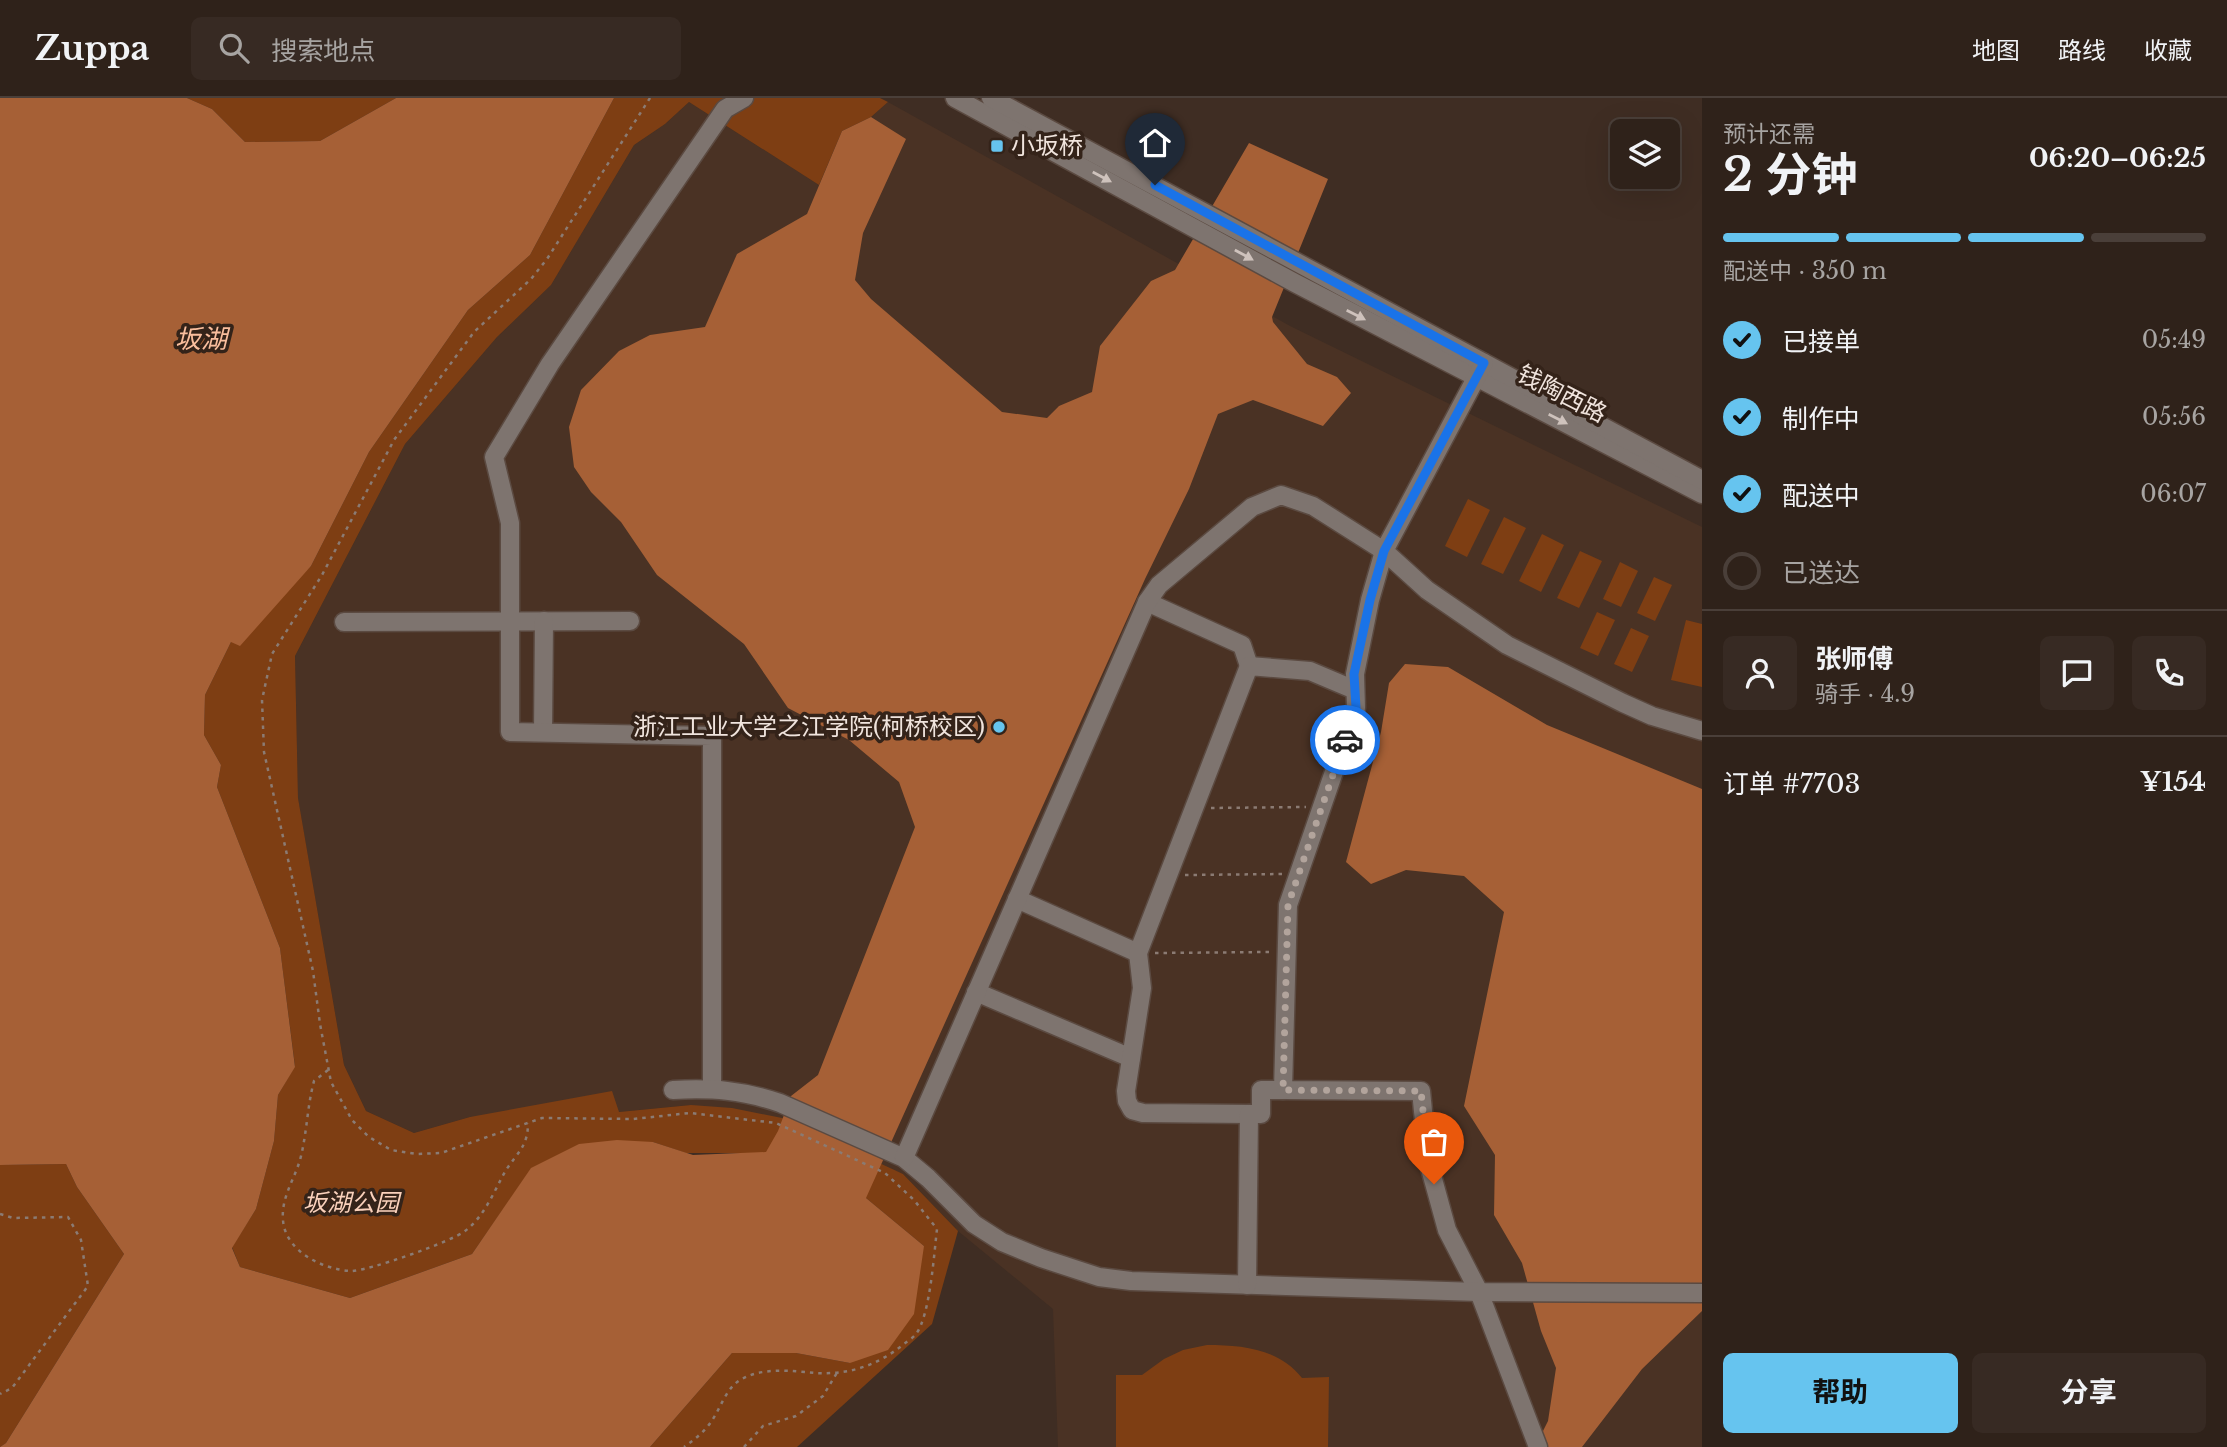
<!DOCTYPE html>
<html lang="zh">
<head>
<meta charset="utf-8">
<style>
	body { margin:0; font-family:"Libre Baskerville","Noto Sans SC",serif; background:#372a23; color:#f1f3f6; height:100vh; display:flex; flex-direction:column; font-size:26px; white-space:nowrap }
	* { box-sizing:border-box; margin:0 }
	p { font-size:23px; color:#a7a4a2 }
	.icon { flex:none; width:38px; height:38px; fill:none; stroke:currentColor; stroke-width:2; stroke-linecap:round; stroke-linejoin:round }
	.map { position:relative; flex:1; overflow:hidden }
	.drawer { display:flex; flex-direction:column; background:#2f221a; width:525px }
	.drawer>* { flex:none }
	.tools { position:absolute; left:1610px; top:21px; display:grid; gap:14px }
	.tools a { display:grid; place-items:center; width:70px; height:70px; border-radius:10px; background:#2f221a; box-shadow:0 7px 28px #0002,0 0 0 2px #4a3f39; font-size:35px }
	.pin { position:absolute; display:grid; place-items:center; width:60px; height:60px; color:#fff; margin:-72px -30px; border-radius:50% 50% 50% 0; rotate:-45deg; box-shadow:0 0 7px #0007 }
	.pin .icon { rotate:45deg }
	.courier { position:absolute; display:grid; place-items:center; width:70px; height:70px; margin:-35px; border:5px solid #1a73e8; border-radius:50%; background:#fff; color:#222; box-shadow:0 2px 9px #0007 }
	.overview em { font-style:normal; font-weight:700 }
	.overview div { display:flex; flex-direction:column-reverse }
	.overview { display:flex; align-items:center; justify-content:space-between; height:119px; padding:0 21px }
	h1 { font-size:46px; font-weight:700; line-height:52px }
	.bar { display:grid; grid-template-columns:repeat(4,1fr); gap:10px 7px; align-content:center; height:84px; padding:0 21px }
	.bar i { height:9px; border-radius:5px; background:#4a3f39 }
	.bar .active { background:#66c4ef }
	.bar p { grid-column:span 4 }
	.line { display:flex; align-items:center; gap:18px; padding:0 21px; border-top:2px solid #4a3f39 }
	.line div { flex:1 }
	.round { display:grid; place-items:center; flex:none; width:74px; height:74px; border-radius:10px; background:#372a23 }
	ol { padding:0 21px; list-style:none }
	li { display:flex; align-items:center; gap:21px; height:77px }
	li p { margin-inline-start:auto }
	li .icon { padding:7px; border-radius:50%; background:#66c4ef; color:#111; stroke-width:4 }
	li:last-child { color:#a7a4a2 }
	li i { width:38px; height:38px; border:4px solid #4a3f39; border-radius:50% }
	.button { display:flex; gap:14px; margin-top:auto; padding:14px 21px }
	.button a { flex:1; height:80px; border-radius:10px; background:#66c4ef; color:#111; font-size:28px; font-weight:700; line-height:80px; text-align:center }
	.button a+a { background:#372a23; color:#f1f3f6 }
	header { display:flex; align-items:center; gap:42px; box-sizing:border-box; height:98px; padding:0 35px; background:#2f221a; border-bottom:2px solid #4a3f39 }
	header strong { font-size:33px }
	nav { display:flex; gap:38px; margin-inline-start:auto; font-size:24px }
	.search { width:490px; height:63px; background:#372a23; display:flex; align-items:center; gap:18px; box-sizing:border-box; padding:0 24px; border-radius:10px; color:#a7a4a2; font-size:26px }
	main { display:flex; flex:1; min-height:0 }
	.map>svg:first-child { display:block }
</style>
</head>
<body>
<header>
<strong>Zuppa</strong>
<div class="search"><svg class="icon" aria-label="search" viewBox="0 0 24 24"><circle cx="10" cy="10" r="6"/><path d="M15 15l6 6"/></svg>搜索地点</div>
<nav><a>地图</a><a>路线</a><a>收藏</a></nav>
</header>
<main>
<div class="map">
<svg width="1702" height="1349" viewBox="0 0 1702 1349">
	<rect width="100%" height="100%" fill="#3f2d23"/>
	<path fill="#4a3224" d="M 689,4 L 819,87 L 871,19 L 888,4 L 1290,228 L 1702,429 L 1702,1349 L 1058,1349 L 1053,1211 L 958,1133 L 903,1076 L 691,1007 L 619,1014 L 470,1019 L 414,1035 L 366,1013 L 344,967 L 298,701 L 295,558 L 405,346 L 497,239 L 551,187 L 634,47 L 665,26 Z"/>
	<g fill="#7e3e13">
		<path d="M 187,0 L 396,0 L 320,43 L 245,44 L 212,11 Z"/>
		<path d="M 614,0 L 880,0 L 888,4 L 871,19 L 842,33 L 819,87 L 689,4 L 665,26 L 634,47 L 551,187 L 497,239 L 405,346 L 295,558 L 298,700 L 344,967 L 366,1013 L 414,1035 L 470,1019 L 612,993 L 619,1014 L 691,1007 L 732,1010 L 782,1020 L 903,1076 L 958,1133 L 932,1226 L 797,1349 L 650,1349 L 732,1255 L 796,1255 L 850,1265 L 924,1148 L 866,1100 L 766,1055 L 686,1055 L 653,1044 L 531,1071 L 472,1156 L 350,1200 L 240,1169 L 232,1149 L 256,1111 L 274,1043 L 278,997 L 295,968 L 280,850 L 217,689 L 221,667 L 204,637 L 205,597 L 231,544 L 311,468 L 369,354 L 468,212 L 530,157 Z"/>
		<path d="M 1468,401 L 1490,412 L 1467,459 L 1445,448 Z"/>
		<path d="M 1504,419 L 1526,430 L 1503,476 L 1481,466 Z"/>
		<path d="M 1542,436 L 1564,447 L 1541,494 L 1519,483 Z"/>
		<path d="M 1580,453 L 1602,463 L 1579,510 L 1557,500 Z"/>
		<path d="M 1620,464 L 1638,473 L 1621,509 L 1603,501 Z"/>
		<path d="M 1654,479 L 1672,487 L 1655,523 L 1637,515 Z"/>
		<path d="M 1597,514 L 1615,522 L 1598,558 L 1580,550 Z"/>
		<path d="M 1686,522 L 1702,526 L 1702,589 L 1671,582 Z"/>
		<path d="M 1631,530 L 1649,538 L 1632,574 L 1614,566 Z"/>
		<path d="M 66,1066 L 77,1089 L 124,1156 L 6,1345 L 0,1349 L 0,1067 Z"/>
		<path d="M 1207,1247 C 1243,1247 1279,1251 1302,1280 L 1329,1279 L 1328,1349 L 1116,1349 L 1116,1277 L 1142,1277 L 1164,1261 L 1183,1252 Z"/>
	</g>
	<g fill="#a66036">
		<path d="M 0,0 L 187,0 L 212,11 L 245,44 L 320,43 L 396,0 L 614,0 L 530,157 L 468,212 L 369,354 L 311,468 L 240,548 L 231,544 L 205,597 L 204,637 L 221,667 L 217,689 L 280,850 L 295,969 L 278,997 L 274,1043 L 256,1111 L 232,1150 L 240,1169 L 350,1200 L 472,1156 L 531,1070 L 579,1046 L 617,1042 L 653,1044 L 693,1057 L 766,1054 L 778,1033 L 791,998 L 818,977 L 915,729 L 899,684 L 849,642 L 788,610 L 744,546 L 657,477 L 621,424 L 591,394 L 574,369 L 569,329 L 581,292 L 619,253 L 650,237 L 705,229 L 737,156 L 807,116 L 842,33 L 871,19 L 906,41 L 863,135 L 855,182 L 871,201 L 1002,314 L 1047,320 L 1059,308 L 1092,294 L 1100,248 L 1151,183 L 1175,172 L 1249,45 L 1328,81 L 1272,219 L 1273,224 L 1307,266 L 1337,279 L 1351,295 L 1323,328 L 1253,302 L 1218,316 L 1189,391 L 1145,481 L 866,1100 L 924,1148 L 914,1216 L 888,1252 L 850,1265 L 796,1255 L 732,1255 L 650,1349 L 0,1349 L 6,1345 L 124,1156 L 77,1089 L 66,1066 L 0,1067 Z"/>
		<path d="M 1405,566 L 1448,569 L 1547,627 L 1702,691 L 1702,1213 L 1642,1271 L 1582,1349 L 1535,1349 L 1548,1323 L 1556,1270 L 1541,1233 L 1522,1165 L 1494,1117 L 1495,1057 L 1464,1008 L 1504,814 L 1464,778 L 1406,772 L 1371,786 L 1346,764 L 1381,634 L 1389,585 Z"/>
	</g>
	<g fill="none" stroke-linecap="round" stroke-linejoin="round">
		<g stroke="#5b4a41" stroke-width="21">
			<g id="minor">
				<path d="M 955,0 L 1295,185 L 1702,396"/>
				<path d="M 991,0 L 1702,382"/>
				<path d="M 1484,265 L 1384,453 L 1370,502 L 1355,576 L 1356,610 L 1288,807 L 1283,992 L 1421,993 L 1428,1063 L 1447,1132 L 1479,1194 L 1538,1349"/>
				<path d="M 1147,504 L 1242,547 L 1249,568"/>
				<path d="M 344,524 L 630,523"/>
				<path d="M 543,634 L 544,523"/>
				<path d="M 1017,801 L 1138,855"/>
				<path d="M 976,894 L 1131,960"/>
				<path d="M 712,990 L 712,638 L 510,634 L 510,425 L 494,359 L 550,266 L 725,11 L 744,0"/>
				<path d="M 673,992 C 712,990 742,992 780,1005 L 904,1060 L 928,1080 L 974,1126 L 1002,1144 L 1041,1160 L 1099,1179 L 1131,1183 L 1479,1194 L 1702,1195"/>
				<path d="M 1249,1016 L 1143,1015 L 1132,1012 L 1127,1003 L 1126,993 L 1142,890 L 1138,855 L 1249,568 L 1310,573 L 1355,592"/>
				<path d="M 904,1060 L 1147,504 L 1159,487 L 1252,409 L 1281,397 L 1313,408 L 1384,453 L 1427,492 L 1507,547 L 1623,605 L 1652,618 L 1702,633"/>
				<path d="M 1247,1187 L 1249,1016 L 1261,1016 L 1261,992 L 1283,992"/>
			</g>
		</g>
		<g stroke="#8b7b73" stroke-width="2.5" stroke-dasharray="3.5 5" stroke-linecap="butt">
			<path d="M 650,0 L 547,161 L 531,181 L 474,234 L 394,342 L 322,477 L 272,556 L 262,602 L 264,654 L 313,873 L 320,926 L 331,984 L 352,1022 L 369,1039 L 391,1052 L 417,1056 L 441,1055 L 542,1020 L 633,1021 L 690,1015 L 776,1025 L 885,1075 L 914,1102 L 937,1131 C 934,1156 930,1218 916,1236 C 914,1239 908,1243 904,1246 C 878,1267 850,1277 815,1275 C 793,1273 763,1269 742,1281 C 726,1289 721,1310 711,1324 C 704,1334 694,1342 684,1349"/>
			<path d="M 1211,710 L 1306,709"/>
			<path d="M 1185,777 L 1284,776"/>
			<path d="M 1155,855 L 1271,854"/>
			<path d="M 328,972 L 314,983 C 307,1009 307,1036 300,1062 C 294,1082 281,1100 283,1122 C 285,1153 322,1171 350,1173 C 366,1174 453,1143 465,1133 C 485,1118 494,1093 506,1072 C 518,1054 528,1048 528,1025"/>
			<path d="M 0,1116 L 13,1120 L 68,1119 L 81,1142 L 88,1188 L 12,1290 L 0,1296"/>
			<path d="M 744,1349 L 763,1328 L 796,1318 L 823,1298 L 838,1273"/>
		</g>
		<use href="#minor" stroke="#7e746f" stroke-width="18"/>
	</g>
	<defs><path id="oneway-solid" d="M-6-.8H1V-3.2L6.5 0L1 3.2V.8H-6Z" transform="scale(1.75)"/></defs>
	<g fill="#cec2bc">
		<use href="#oneway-solid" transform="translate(1102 79) rotate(28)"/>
		<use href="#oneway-solid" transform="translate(1244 157) rotate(29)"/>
		<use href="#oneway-solid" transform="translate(1356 217) rotate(27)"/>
		<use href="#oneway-solid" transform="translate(1558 321) rotate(27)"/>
	</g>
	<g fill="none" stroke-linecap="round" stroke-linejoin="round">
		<path stroke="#b2a49c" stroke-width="7" stroke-dasharray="0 12.6" d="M 1345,642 L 1288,807 L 1283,992 L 1421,993 L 1428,1063 L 1434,1086"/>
		<path stroke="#1a73e8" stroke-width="9" d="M 1155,87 L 1484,265 L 1384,453 L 1370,502 L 1354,576 L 1356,610 L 1345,642"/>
	</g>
	<g fill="#66c4ef" stroke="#342319" stroke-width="2.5">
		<rect x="990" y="41" width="14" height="14" rx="3.5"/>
		<circle cx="999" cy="629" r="7"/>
	</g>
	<g text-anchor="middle" stroke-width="7" stroke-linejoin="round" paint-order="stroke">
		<g font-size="24" fill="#f0e4dd" stroke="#342319" text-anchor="start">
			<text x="1011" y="56">小坂桥</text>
			<text x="985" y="637" text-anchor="end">浙江工业大学之江学院(柯桥校区)</text>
		</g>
		<g font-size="24" fill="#f0e4dd" stroke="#342319">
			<text transform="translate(1562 296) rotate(27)" y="8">钱陶西路</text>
		</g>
		<g font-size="24" font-style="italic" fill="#fad1bb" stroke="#342319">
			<text x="351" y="1113">坂湖公园</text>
		</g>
		<g font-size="26" font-style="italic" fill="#fabe9d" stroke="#342319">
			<text x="201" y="250">坂湖</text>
		</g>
	</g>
</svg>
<div class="tools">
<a><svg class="icon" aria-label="layers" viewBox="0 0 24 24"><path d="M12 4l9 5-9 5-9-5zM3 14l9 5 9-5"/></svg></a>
</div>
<div class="pin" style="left:1434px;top:1086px;background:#ea580c"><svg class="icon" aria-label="bag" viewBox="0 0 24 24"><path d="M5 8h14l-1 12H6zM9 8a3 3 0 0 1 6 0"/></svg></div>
<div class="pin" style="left:1155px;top:87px;background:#1f2937"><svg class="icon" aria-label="home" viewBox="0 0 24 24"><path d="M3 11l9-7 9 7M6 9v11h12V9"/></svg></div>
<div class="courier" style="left:1345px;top:642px"><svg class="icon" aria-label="car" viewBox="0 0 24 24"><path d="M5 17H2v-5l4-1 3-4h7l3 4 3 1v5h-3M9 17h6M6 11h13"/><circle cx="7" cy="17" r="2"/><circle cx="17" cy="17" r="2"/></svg></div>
</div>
<section class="drawer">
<div class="overview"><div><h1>2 分钟</h1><p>预计还需</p></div><em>06:20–06:25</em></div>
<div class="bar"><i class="active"></i><i class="active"></i><i class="active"></i><i></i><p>配送中 · 350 m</p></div>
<ol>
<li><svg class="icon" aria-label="check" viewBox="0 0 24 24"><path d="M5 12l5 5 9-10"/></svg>已接单<p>05:49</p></li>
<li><svg class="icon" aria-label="check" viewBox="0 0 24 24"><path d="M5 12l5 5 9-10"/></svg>制作中<p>05:56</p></li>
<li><svg class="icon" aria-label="check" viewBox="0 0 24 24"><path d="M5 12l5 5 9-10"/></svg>配送中<p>06:07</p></li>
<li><i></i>已送达</li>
</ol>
<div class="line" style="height:126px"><a class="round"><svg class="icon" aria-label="person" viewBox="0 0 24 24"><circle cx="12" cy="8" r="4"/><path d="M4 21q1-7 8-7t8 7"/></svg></a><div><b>张师傅</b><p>骑手 · 4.9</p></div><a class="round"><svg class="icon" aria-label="chat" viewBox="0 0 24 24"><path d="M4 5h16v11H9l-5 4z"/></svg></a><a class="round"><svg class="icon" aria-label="phone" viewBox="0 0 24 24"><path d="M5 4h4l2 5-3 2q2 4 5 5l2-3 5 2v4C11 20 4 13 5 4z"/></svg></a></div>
<div class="line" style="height:91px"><div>订单 #7703</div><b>¥154</b></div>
<div class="button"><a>帮助</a><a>分享</a></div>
</section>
</main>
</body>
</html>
